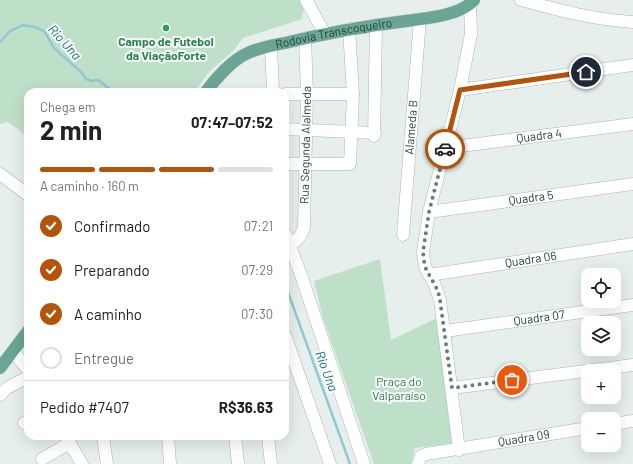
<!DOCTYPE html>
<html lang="pt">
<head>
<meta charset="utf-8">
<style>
	body { margin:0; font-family:Barlow,sans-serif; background:#f6f6f6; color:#202124; height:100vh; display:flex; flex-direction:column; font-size:15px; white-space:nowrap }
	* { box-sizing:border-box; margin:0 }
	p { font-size:13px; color:#757577 }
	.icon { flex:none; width:22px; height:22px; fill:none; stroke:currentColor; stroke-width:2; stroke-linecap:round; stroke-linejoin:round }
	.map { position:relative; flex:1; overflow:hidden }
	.panel { position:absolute; left:24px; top:88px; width:265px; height:352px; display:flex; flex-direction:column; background:#fff; border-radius:12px; box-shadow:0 4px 16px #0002 }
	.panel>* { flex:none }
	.controls { position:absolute; left:581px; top:268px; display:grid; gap:8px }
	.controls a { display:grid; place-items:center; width:40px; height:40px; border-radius:8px; background:#fff; box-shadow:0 4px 16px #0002; font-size:20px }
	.pin { position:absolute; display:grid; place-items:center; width:34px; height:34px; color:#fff; margin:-17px; border:2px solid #fff; border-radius:50%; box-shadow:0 1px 4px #0007 }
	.courier { position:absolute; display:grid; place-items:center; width:40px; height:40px; margin:-20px; border:3px solid #b45309; border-radius:50%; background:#fff; color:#222; box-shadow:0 1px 5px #0007 }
	.headline em { font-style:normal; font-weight:700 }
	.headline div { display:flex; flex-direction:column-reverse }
	.headline { display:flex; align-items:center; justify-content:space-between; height:68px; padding:0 16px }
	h1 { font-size:26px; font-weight:700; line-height:30px }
	.bar { display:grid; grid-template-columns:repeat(4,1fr); gap:6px 4px; align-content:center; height:48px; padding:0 16px }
	.bar i { height:5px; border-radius:3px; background:#e0e0e0 }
	.bar .selected { background:#b45309 }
	.bar p { grid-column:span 4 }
	.line { display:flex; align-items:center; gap:10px; padding:0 16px; border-top:1px solid #e0e0e0 }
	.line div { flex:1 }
	ol { padding:0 16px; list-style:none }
	li { display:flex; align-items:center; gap:12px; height:44px }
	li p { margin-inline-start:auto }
	li .icon { padding:4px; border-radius:50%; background:#b45309; color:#fff; stroke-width:4 }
	li:last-child { color:#757577 }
	li i { width:22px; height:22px; border:2px solid #e0e0e0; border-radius:50% }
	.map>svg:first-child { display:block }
</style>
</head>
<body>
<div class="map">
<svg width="633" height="464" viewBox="0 0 633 464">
	<rect width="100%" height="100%" fill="#e6efeb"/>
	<g fill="#bfe0c8">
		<path d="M 0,0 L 301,0 L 304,6 L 302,19 L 243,38 L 233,51 L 210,71 L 194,92 L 28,92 L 28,139 L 19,130 L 8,122 L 0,124 Z"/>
		<path d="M 380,259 L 391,340 L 437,318 L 455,443 L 415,448 L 411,464 L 374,464 L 323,318 L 314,281 Z"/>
	</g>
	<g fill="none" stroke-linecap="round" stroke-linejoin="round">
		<g stroke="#8ec9d4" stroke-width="2.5">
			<path d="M 0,42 L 10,31 L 23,25 L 35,27 L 45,32 L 54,48 L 81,72 L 86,79 L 92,81 L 98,80 L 114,92"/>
			<path d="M 285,284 L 350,464"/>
		</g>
		<g stroke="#a8b8b2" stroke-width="13">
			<g id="minor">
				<path d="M 306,0 L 325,34"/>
				<path d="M 521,0 C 558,10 595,20 633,22"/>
				<path d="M 271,46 L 273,92"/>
				<path d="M 460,90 L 633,65"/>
				<path d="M 285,94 L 353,94"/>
				<path d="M 285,129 L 375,133"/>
				<path d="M 374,136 L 376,25"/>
				<path id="s1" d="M 445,148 L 633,124"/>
				<path d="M 285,164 L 350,164 L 353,94 L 349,29"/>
				<path d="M 0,174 L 28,195"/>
				<path id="s2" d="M 429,212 L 633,184"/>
				<path d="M 285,233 L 301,275 L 364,464"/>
				<path id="s3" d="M 403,235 L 420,19"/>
				<path id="s4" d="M 290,244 C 298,240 301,237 304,227 L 307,93 L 305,38"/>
				<path id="s5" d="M 429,275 L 633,244"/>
				<path id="s6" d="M 445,331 L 633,305"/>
				<path d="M 285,335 L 330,464"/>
				<path d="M 13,351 L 28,370"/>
				<path d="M 452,388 L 633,365"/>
				<path d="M 0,395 L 7,388 L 28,377"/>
				<path d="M 24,423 L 28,421"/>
				<path d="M 614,424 L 633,421"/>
				<path d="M 103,436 L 107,464"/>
				<path d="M 168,436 L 170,464"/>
				<path d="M 235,436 L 238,464"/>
				<path d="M 268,436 L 271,464"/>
				<path d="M 66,437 L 82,464"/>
				<path d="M 459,450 L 440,300 L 434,283 L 426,269 L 424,261 L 423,252 L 429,212 L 460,90 L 471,34 L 470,5"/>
				<path d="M 42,459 L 70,443"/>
				<path id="s7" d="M 418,464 L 421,456 L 426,454 L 588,428"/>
			</g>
		</g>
		<g stroke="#c2cac8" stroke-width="13">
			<g id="major">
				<path id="s8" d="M 206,92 C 215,79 233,59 248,53 C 260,47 276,45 289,42 C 327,33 366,26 406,21 C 426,18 460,16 474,0"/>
				<path d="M 0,368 L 28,331"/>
			</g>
		</g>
		<use href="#minor" stroke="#fff" stroke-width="12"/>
		<use href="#major" stroke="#6aa596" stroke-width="12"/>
	</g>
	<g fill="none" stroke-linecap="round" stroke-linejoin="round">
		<path stroke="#687f78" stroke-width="4" stroke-dasharray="0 7.2" d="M 445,149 L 429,212 L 423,252 L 424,261 L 426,269 L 438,291 L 440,300 L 452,388 L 512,380"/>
		<path stroke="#b45309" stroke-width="5" d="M 445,149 L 460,90 L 586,72"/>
	</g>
	<circle fill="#2e9e5b" stroke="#f7fbf9" stroke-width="1.5" cx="166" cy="28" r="4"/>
	<g text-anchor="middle" stroke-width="4" stroke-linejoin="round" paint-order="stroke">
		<g font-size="12" fill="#24423a" stroke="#f7fbf9">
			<text dy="4" stroke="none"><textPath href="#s8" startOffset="146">Rodovia Transcoqueiro</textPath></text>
			<text dy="4" stroke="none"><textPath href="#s3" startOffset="108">Alameda B</textPath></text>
			<text dy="4" stroke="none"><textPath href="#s1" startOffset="95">Quadra 4</textPath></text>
			<text dy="4" stroke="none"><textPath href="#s4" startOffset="105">Rua Segunda Alalmeda</textPath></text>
			<text dy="4" stroke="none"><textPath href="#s2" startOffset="103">Quadra 5</textPath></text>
			<text dy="4" stroke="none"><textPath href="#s5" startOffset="103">Quadra 06</textPath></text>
			<text dy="4" stroke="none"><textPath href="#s6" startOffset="95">Quadra 07</textPath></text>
			<text dy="4" stroke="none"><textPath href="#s7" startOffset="113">Quadra 09</textPath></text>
		</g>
		<g font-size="12" font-weight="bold" fill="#27864d" stroke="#f7fbf9">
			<text x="166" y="46">Campo de Futebol<tspan x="166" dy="14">da ViaçãoForte</tspan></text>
		</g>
		<g font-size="12" fill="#2d7a4b" stroke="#f7fbf9">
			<text x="399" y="386">Praça do<tspan x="399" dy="14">Valparaíso</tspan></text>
		</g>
		<g font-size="13" font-style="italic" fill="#1c6f80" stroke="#f7fbf9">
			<text transform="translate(65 42) rotate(48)" y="5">Rio Una</text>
			<text transform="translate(327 371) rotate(70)" y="5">Rio Una</text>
		</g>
	</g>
</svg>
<div class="controls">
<a><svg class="icon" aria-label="locate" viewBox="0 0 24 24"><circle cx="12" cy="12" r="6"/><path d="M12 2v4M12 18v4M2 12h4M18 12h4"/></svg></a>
<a><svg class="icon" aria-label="layers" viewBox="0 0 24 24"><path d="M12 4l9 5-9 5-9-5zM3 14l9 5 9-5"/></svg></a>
<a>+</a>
<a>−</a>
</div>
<div class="pin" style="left:512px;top:380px;background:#ea580c"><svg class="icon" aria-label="bag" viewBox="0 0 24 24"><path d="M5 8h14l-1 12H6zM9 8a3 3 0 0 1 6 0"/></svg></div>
<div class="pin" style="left:586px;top:72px;background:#1f2937"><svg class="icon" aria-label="home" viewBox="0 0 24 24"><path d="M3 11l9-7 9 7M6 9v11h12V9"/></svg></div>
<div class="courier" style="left:445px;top:149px"><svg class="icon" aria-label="car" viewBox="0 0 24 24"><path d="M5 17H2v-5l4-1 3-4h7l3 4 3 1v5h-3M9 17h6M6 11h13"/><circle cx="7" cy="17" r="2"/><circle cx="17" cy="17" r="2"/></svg></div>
<section class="panel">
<div class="headline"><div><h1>2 min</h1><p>Chega em</p></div><em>07:47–07:52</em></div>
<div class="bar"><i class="selected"></i><i class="selected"></i><i class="selected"></i><i></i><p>A caminho · 160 m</p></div>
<ol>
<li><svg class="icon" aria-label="check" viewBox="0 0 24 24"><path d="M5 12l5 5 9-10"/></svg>Confirmado<p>07:21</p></li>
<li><svg class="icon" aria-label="check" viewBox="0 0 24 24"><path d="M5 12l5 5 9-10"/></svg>Preparando<p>07:29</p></li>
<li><svg class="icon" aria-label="check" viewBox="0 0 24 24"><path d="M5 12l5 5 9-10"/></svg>A caminho<p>07:30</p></li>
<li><i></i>Entregue</li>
</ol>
<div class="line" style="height:52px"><div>Pedido #7407</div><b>R$36.63</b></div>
</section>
</div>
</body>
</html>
